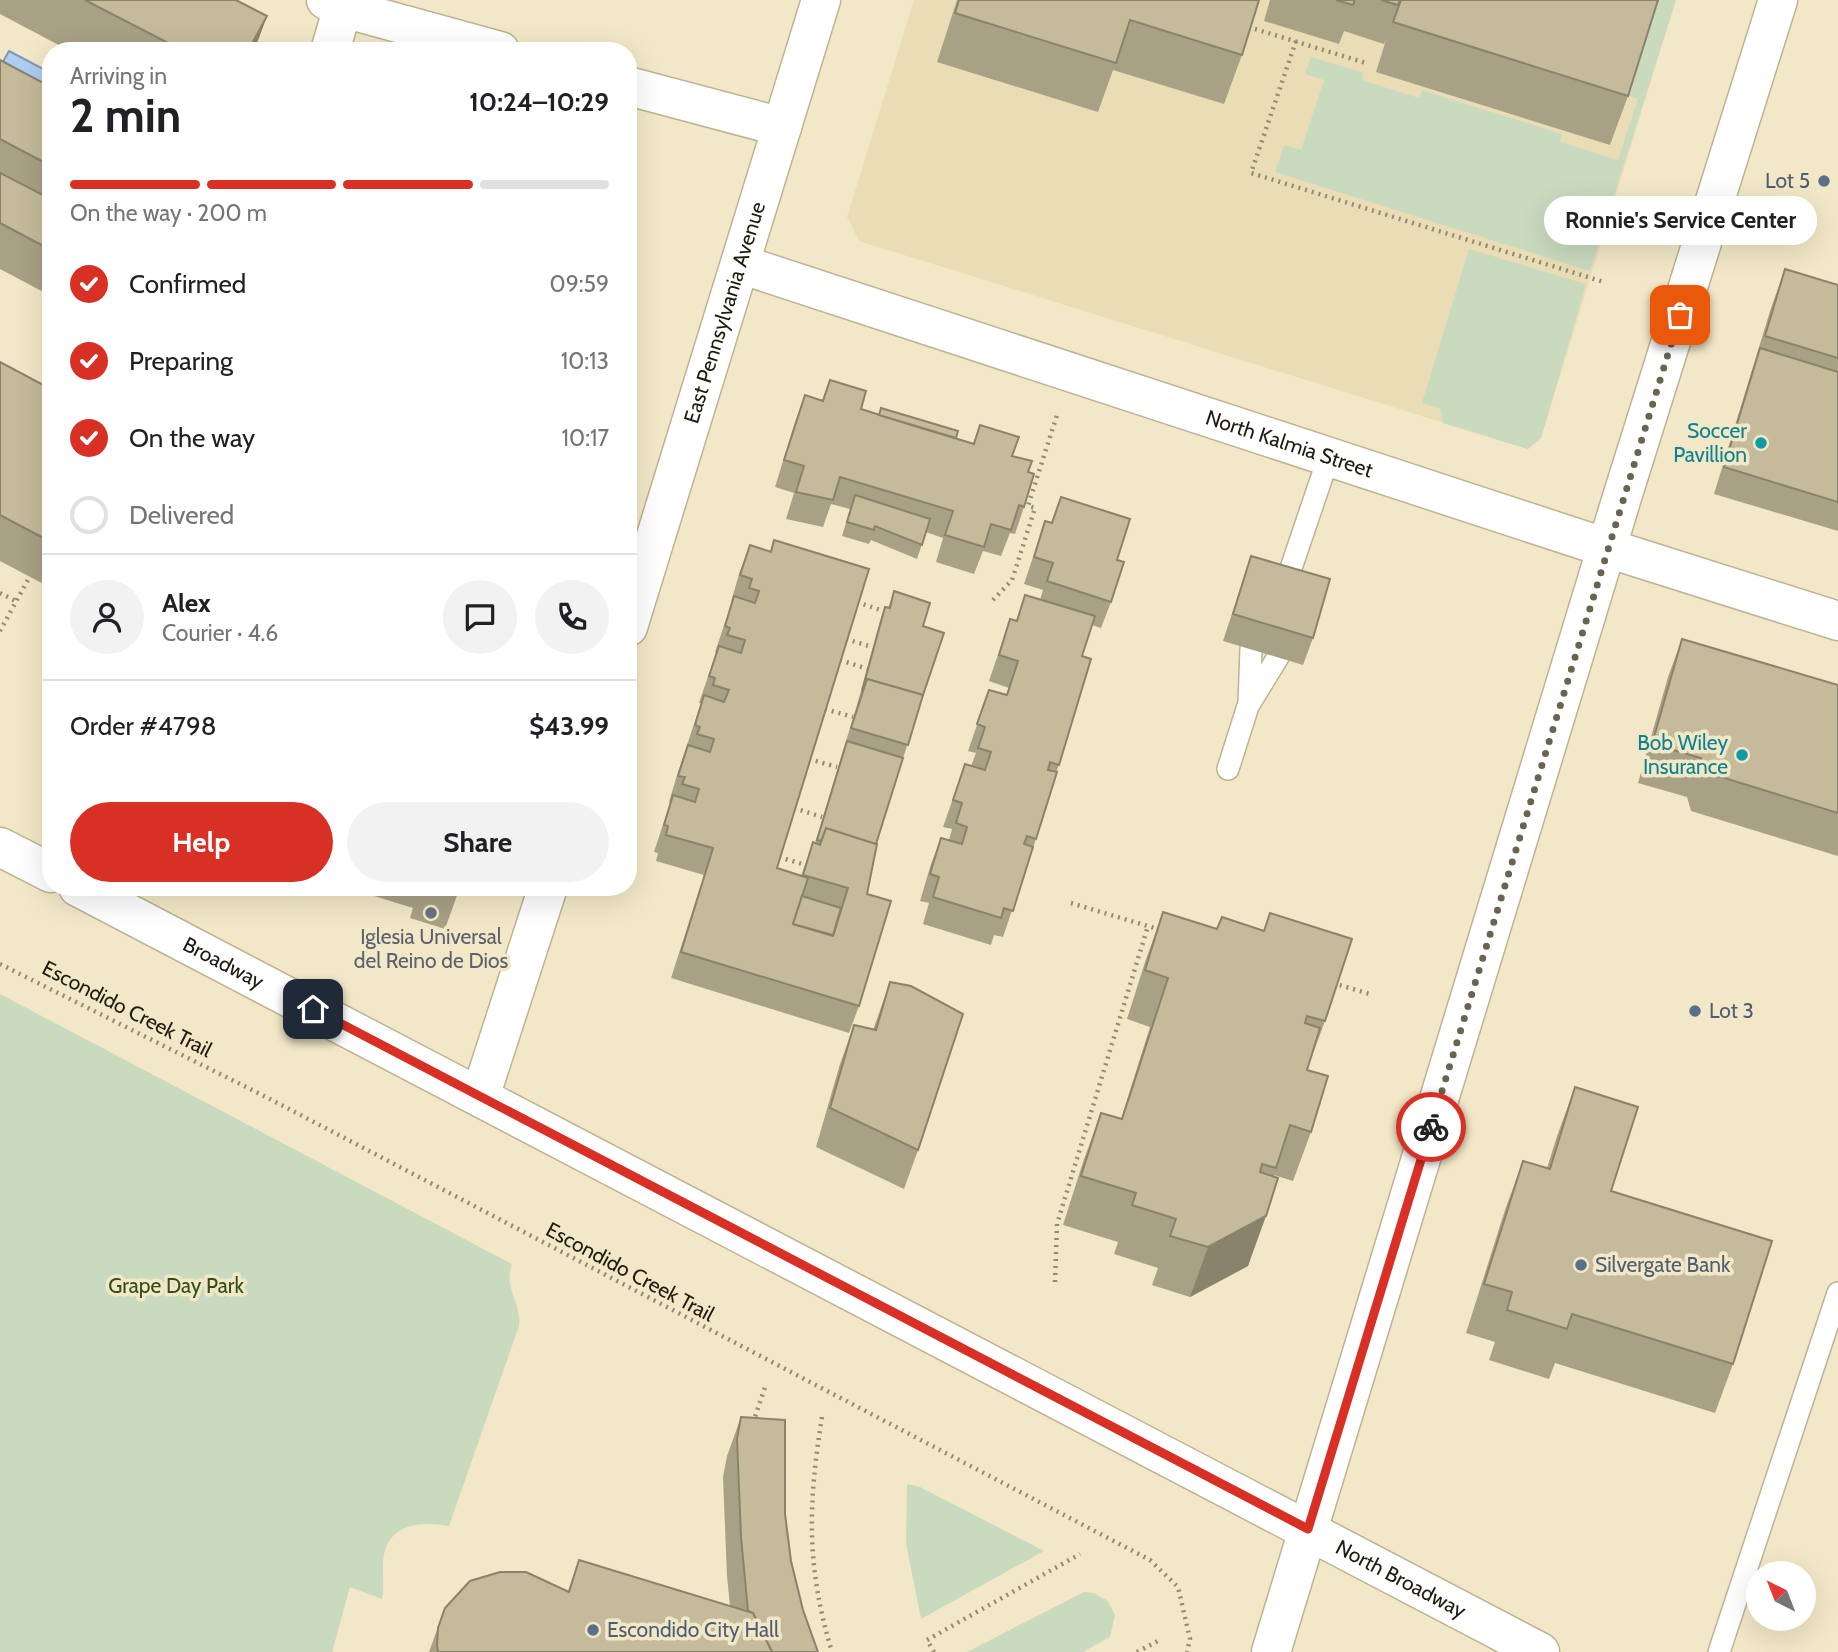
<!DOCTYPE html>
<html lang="en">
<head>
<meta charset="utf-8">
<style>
	body { margin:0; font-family:Cabin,sans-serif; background:#f2f2f2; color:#202124; height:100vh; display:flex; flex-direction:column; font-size:26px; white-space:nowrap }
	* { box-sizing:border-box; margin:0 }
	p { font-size:23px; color:#757577 }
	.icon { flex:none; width:38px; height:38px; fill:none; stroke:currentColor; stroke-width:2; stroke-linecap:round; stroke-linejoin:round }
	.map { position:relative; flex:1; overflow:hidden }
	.drawer { position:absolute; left:42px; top:42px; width:595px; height:854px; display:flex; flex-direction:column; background:#fff; border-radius:28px; box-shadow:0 7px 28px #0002 }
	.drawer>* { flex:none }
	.needle { width:46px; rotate:318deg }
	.tools { position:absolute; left:1746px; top:1561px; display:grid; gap:14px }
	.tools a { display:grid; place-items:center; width:70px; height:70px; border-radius:50%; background:#fff; box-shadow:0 7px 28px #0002; font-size:35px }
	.pin { position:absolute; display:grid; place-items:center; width:60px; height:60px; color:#fff; margin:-30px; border-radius:14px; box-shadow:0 4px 10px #0006 }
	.courier { position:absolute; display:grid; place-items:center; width:70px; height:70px; margin:-35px; border:5px solid #d93025; border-radius:50%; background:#fff; color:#222; box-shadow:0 2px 9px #0007 }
	.bubble { position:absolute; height:49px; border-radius:24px; background:#fff; box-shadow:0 7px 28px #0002; font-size:23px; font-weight:700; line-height:49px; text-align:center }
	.summary em { font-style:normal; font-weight:700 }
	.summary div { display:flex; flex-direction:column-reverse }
	.summary { display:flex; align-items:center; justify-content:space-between; height:119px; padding:0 28px }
	h1 { font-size:46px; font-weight:700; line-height:52px }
	.bar { display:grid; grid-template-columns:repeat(4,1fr); gap:10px 7px; align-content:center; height:84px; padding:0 28px }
	.bar i { height:9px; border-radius:5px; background:#e0e0e0 }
	.bar .active { background:#d93025 }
	.bar p { grid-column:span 4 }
	.line { display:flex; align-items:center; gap:18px; padding:0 28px; border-top:2px solid #e0e0e0 }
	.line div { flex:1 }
	.round { display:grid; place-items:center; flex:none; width:74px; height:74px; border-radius:37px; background:#f2f2f2 }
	ol { padding:0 28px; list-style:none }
	li { display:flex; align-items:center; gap:21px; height:77px }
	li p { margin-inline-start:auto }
	li .icon { padding:7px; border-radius:50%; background:#d93025; color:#fff; stroke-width:4 }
	li:last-child { color:#757577 }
	li i { width:38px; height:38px; border:4px solid #e0e0e0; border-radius:50% }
	.primary-button { display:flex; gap:14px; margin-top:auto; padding:14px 28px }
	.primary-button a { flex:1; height:80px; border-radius:42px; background:#d93025; color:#fff; font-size:28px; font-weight:700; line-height:80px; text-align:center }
	.primary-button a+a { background:#f2f2f2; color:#202124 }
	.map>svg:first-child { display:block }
</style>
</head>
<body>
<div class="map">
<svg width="1838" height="1652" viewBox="0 0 1838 1652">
	<rect width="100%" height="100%" fill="#f2e8c7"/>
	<path fill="#eaddb5" d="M 914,0 L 1676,0 L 1541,438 L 1528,449 L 859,241 L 847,217 Z"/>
	<g fill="#c9dabf">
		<path d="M 1656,0 L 1676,0 L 1590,271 L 1275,172 L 1284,145 L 1301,150 L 1324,80 L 1305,74 L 1311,57 L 1364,73 L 1362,80 L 1419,98 L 1422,90 L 1562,134 L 1560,142 L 1618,160 L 1638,99 L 1626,95 Z"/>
		<path d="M 1469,249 L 1586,284 L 1541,438 L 1528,449 L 1443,423 L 1441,409 L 1422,403 Z"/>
		<path d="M 0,994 L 512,1264 C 503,1288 522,1303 519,1326 L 449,1526 C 414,1520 381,1526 383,1571 C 383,1582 384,1588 382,1599 L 350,1587 L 332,1652 L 0,1652 Z"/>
		<path d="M 907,1484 L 920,1487 L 1044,1551 L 921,1619 L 906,1543 Z"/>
		<path d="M 1084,1592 L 1094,1593 L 1108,1601 L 1115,1615 L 1110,1637 L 1083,1652 L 967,1652 Z"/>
	</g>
	<path fill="#aecdf3" stroke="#8398af" stroke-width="2" d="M 9,51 L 51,73 L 51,119 L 0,67 Z"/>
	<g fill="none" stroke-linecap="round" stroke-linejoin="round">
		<g stroke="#bdb394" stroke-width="24">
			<g id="lane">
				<path d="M 1274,587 L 1288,577 L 1329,456"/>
				<path d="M 1249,704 L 1251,649"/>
				<path d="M 1228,769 L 1248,706 L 1278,657"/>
				<path d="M 1719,1652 L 1838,1293"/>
			</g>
		</g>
		<g stroke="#bdb394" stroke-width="41">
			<g id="street">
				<path d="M 326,0 L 343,8 L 500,51"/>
				<path d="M 330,51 L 345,0"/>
				<path d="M 628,86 L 782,127"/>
			</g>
		</g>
		<g stroke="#bdb394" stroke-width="41">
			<g id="secondary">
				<path id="s1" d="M 740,264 L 1607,548 L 1838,621"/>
				<path id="s2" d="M 628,627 L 821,0"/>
				<path d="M 480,1097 L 548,887"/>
			</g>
		</g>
		<g stroke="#bdb394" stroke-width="41">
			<g id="primary">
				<path d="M 0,847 L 51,873"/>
				<path id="s3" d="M 78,887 L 1540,1652"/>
				<path d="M 1271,1652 L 1623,494 L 1778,0"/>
			</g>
		</g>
		<g stroke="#928b74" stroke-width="4.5" stroke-dasharray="2 5" stroke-linecap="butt">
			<path d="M 1255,29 L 1366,63"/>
			<path d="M 1296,41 L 1251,173 L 1604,282"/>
			<path d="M 0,593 L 16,601"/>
			<path d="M 993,600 L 1012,580 L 1035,508 L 1028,506 L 1057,415"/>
			<path d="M 857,602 L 886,612"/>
			<path d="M 0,631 L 30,576"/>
			<path d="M 846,639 L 872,647"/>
			<path d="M 840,660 L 868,669"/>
			<path d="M 825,709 L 853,717"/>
			<path d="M 809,759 L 837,767"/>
			<path d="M 794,808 L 822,817"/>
			<path d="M 779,857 L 809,866"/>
			<path d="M 1071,903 L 1161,930"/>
			<path d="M 0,964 L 268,1098 L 1150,1560 L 1178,1587 L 1190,1639 L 1187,1652"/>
			<path d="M 1333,983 L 1370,994"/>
			<path d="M 1055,1282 L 1057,1224 L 1148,926"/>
			<path d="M 822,1417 C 808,1504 806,1566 832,1652"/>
			<path d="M 753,1423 L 765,1387"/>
			<path d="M 934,1652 L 927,1640 L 1080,1554"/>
			<path d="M 1137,1652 L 1158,1641"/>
		</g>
		<use href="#lane" stroke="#fff" stroke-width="21"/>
		<use href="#street" stroke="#fff" stroke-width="38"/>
		<use href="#secondary" stroke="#fff" stroke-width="38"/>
		<use href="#primary" stroke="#fff" stroke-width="38"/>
	</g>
	<g fill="#a9a185">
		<path d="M 0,0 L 236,0 L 267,16 L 254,51 L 70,51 L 0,14 Z"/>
		<path d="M 957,0 L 1259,0 L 1242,55 L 1224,104 L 1113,70 L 1098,112 L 937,62 Z"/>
		<path d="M 1270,0 L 1658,0 L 1628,96 L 1610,145 L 1376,72 L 1386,40 L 1384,44 L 1344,31 L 1339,44 L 1264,21 Z"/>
		<path d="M 0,60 L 51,87 L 51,296 L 0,269 Z"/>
		<path d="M 1785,269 L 1838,285 L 1838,531 L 1714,494 L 1771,308 Z"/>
		<path d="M 0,362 L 51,389 L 51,588 L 0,561 Z"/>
		<path d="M 830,380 L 861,409 L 956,438 L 973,443 L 980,425 L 1012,456 L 1028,472 L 1024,507 L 1015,534 L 1010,533 L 1001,556 L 983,551 L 974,574 L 936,562 L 943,538 L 926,532 L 917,559 L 871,540 L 869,544 L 842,536 L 850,509 L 831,504 L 823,527 L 786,519 L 794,493 L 775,487 L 795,422 L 805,395 L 822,400 Z"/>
		<path d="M 1061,497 L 1117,560 L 1111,602 L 1101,628 L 1092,625 L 1082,656 L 1091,659 L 1036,839 L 1003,937 L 994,935 L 991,945 L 923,924 L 929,903 L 920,901 L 931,864 L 941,838 L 949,840 L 952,829 L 943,827 L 965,764 L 971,766 L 976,753 L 968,751 L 989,690 L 1006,695 L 1009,688 L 989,681 L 1010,619 L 1016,621 L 1025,595 L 1040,600 L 1043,590 L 1024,584 L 1045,521 L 1051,523 Z"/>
		<path d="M 774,540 L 777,868 L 801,876 L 813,842 L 815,843 L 857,705 L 880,621 L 885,607 L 888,608 L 894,591 L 923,626 L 923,695 L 876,844 L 867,894 L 859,1006 L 849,1033 L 671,978 L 704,875 L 656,861 L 658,853 L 654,852 L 670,803 L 669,802 L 678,772 L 701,703 L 699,703 L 716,653 L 715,652 L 732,602 L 731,602 L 740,571 L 750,545 L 770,551 Z"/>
		<path d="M 1251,556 L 1313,638 L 1303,665 L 1223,641 L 1242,583 Z"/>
		<path d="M 1682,639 L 1838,685 L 1838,856 L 1691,811 L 1687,797 L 1638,783 L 1668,677 Z"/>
		<path d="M 345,887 L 460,887 L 445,929 L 410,918 L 413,908 Z"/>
		<path d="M 1163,912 L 1217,929 L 1264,931 L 1270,913 L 1325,1021 L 1307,1070 L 1311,1132 L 1293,1181 L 1274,1175 L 1248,1266 L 1190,1297 L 1152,1285 L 1158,1268 L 1114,1254 L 1118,1242 L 1063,1225 L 1083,1162 L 1101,1113 L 1121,1119 L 1150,1027 L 1127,1019 L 1145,962 Z"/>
		<path d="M 890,982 L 918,1150 L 904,1189 L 816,1147 L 840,1064 L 854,1025 L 873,1030 Z"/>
		<path d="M 1575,1087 L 1611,1191 L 1733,1364 L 1715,1413 L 1555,1363 L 1549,1379 L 1489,1360 L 1495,1342 L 1466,1333 L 1505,1210 L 1523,1161 L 1547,1168 L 1557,1136 Z"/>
		<path d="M 741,1417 L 785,1514 L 791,1561 L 803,1610 L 818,1652 L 429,1652 L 445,1608 L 568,1591 L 579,1560 L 730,1606 L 727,1576 L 723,1477 L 727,1456 Z"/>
	</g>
	<g fill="#8a836c">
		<path d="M 267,16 L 254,51 L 248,51 Z"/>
		<path d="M 1266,1216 L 1248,1266 L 1190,1297 L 1208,1247 Z"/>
	</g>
	<g fill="#c5bb9b" stroke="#8a836c" stroke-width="2">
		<path d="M 85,0 L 236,0 L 267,16 L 248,51 L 169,51 L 172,45 Z"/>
		<path d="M 959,0 L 1259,0 L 1242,55 L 1130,20 L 1116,63 L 955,13 Z"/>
		<path d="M 1336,0 L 1355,0 L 1353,5 Z"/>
		<path d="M 1381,0 L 1400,0 L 1398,5 Z"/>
		<path d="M 1401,0 L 1658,0 L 1628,96 L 1393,22 Z"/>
		<path d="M 0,60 L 51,87 L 51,166 L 0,139 Z"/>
		<path d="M 0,173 L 51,199 L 51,250 L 0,223 Z"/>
		<path d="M 1785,269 L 1838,285 L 1838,358 L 1765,336 Z"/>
		<path d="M 1760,348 L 1838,372 L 1838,502 L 1724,467 Z"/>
		<path d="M 0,362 L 51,389 L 51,542 L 0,515 Z"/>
		<path d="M 830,380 L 866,391 L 861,409 L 918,427 L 974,444 L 980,425 L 1019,437 L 1012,456 L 1032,461 L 1028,472 L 1034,474 L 1024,507 L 1019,505 L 1011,530 L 991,524 L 984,547 L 945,535 L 953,511 L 840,477 L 833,500 L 796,492 L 804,466 L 784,460 L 805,395 L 823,401 Z"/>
		<path d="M 881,408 L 958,431 L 956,438 L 879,415 Z"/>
		<path d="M 855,495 L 930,519 L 922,545 L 875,526 L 874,530 L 847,522 Z"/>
		<path d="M 1061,497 L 1130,519 L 1117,560 L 1124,562 L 1111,602 L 1047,581 L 1053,563 L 1034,557 L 1045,521 L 1052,523 Z"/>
		<path d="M 774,540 L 869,569 L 777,868 L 808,878 L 793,924 L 833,936 L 848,888 L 803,875 L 813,842 L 820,845 L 826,828 L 877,844 L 867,894 L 891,901 L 859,1006 L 681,952 L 713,848 L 666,835 L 668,826 L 664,825 L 673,795 L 695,802 L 699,789 L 682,784 L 685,777 L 678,776 L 688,745 L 710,752 L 714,739 L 697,734 L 700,727 L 695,725 L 704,695 L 724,702 L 729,690 L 713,685 L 715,678 L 709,676 L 719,646 L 741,653 L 745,640 L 727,635 L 730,628 L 725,626 L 734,596 L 755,603 L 759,591 L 749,588 L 752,579 L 740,575 L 750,545 L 771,552 Z"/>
		<path d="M 1251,556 L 1330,579 L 1313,638 L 1233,614 Z"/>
		<path d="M 894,591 L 930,603 L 923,626 L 944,633 L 923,695 L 867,679 L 862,691 L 885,607 L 890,608 Z"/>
		<path d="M 1025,595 L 1095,616 L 1082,656 L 1091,659 L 1059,765 L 1050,762 L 1048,770 L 1057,772 L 1036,839 L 1027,836 L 1024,844 L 1033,847 L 1013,911 L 1004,908 L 1001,918 L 933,897 L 939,877 L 930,874 L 941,838 L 962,844 L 967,827 L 956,823 L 962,803 L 953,800 L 965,764 L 985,770 L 991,752 L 978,748 L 985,727 L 977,724 L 989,690 L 1007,695 L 1018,661 L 999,655 L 1010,619 L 1017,621 Z"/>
		<path d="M 1682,639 L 1838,685 L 1838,813 L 1705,772 L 1701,758 L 1652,744 Z"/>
		<path d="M 867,679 L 923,695 L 908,745 L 851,728 Z"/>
		<path d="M 847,741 L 903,758 L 876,844 L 826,828 L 821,841 L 817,840 Z"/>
		<path d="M 448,887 L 460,887 L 459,891 Z"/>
		<path d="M 802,896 L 841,908 L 833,935 L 793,924 Z"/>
		<path d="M 1163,912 L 1217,929 L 1222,917 L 1264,931 L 1270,913 L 1352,939 L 1325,1021 L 1307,1016 L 1305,1023 L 1320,1028 L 1307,1070 L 1328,1076 L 1311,1132 L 1290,1125 L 1276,1168 L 1262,1164 L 1260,1172 L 1278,1178 L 1266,1216 L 1208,1247 L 1170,1236 L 1176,1219 L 1132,1205 L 1136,1193 L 1081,1176 L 1101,1113 L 1122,1119 L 1168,978 L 1145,970 Z"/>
		<path d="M 890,982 L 911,986 L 963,1014 L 918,1150 L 830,1108 L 854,1025 L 876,1030 Z"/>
		<path d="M 1575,1087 L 1638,1107 L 1611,1191 L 1772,1241 L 1733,1364 L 1572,1314 L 1567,1329 L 1507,1310 L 1512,1292 L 1484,1284 L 1523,1161 L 1550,1169 Z"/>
		<path d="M 741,1417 L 785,1420 L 785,1514 L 791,1561 L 803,1610 L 818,1652 L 772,1652 L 753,1613 L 748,1611 L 741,1537 L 737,1439 Z"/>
		<path d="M 579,1560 L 753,1613 L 772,1652 L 438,1652 L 437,1645 L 438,1628 L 445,1608 L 470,1581 L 500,1572 L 526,1572 L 569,1592 Z"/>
	</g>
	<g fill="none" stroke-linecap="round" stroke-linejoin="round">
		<path stroke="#696350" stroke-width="7" stroke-dasharray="0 12.6" d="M 1431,1127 L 1680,315"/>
		<path stroke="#d93025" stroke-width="9" d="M 313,1009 L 1308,1529 L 1431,1127"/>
	</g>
	<g fill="#5c6f8a" stroke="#f2e8c7" stroke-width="2.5">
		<circle cx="1824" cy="181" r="7"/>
		<circle cx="1695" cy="1011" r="7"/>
		<circle cx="1581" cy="1265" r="7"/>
		<circle cx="593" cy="1630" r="7"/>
	</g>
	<g fill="#0f9aa8" stroke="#f2e8c7" stroke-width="2.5">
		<circle cx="1761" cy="443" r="7"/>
		<circle cx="1742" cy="755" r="7"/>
	</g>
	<circle fill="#6b7280" stroke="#f2e8c7" stroke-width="2.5" cx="431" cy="913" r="7"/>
	<g text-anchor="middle" stroke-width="7" stroke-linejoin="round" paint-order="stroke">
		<g font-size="21" fill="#4e5e75" stroke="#f2e8c7" text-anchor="start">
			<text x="1810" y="188" text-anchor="end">Lot 5</text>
			<text x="1709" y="1018">Lot 3</text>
			<text x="1595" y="1272">Silvergate Bank</text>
			<text x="607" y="1637">Escondido City Hall</text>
		</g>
		<g font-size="21" fill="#1f1b10" stroke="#f2e8c7">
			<text dy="7" stroke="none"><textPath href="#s2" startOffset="329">East Pennsylvania Avenue</textPath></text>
			<text dy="7" stroke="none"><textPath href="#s1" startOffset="578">North Kalmia Street</textPath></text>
			<text dy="7" stroke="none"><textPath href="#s3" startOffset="164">Broadway</textPath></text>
			<text transform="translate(127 1009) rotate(27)" y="7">Escondido Creek Trail</text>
			<text transform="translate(630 1272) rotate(28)" y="7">Escondido Creek Trail</text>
			<text dy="7" stroke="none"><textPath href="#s3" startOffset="1493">North Broadway</textPath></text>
		</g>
		<g font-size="21" fill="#0d838f" stroke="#f2e8c7" text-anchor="end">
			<text x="1747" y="438">Soccer<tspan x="1747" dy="24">Pavillion</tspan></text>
			<text x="1728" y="750">Bob Wiley<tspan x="1728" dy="24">Insurance</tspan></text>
		</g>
		<g font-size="21" fill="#5b616d" stroke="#f2e8c7">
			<text x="431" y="944">Iglesia Universal<tspan x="431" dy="24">del Reino de Dios</tspan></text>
		</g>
		<g font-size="21" fill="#305017" stroke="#f2e8c7">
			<text x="176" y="1293">Grape Day Park</text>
		</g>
	</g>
</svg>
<div class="tools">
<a><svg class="needle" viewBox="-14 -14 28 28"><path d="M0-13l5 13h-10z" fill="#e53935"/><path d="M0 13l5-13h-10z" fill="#757577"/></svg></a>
</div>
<div class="pin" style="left:1680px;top:315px;background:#ea580c"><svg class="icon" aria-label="bag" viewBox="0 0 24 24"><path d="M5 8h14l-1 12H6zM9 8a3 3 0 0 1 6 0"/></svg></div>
<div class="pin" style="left:313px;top:1009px;background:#1f2937"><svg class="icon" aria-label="home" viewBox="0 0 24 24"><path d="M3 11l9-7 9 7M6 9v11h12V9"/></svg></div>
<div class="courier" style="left:1431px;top:1127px"><svg class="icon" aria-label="bike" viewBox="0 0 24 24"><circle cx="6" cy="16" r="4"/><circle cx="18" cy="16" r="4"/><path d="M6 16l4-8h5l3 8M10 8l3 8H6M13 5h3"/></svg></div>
<div class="bubble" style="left:1544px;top:196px;width:273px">Ronnie's Service Center</div>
<section class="drawer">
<div class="summary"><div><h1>2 min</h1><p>Arriving in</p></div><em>10:24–10:29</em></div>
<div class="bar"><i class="active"></i><i class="active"></i><i class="active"></i><i></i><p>On the way · 200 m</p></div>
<ol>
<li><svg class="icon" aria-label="check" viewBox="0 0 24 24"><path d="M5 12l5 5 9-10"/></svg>Confirmed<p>09:59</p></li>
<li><svg class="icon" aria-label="check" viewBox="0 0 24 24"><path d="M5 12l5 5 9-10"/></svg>Preparing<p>10:13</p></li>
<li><svg class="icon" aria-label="check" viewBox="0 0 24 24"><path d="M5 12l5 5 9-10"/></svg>On the way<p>10:17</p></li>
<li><i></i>Delivered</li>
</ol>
<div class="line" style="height:126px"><a class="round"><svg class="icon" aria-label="person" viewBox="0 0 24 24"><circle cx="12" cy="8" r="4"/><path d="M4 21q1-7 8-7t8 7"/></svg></a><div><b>Alex</b><p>Courier · 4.6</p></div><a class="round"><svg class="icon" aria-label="chat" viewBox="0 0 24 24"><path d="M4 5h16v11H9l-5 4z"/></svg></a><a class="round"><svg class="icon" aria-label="phone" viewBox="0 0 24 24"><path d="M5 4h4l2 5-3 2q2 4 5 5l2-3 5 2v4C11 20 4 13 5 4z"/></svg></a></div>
<div class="line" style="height:91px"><div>Order #4798</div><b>$43.99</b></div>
<div class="primary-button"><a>Help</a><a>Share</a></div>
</section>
</div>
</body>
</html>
